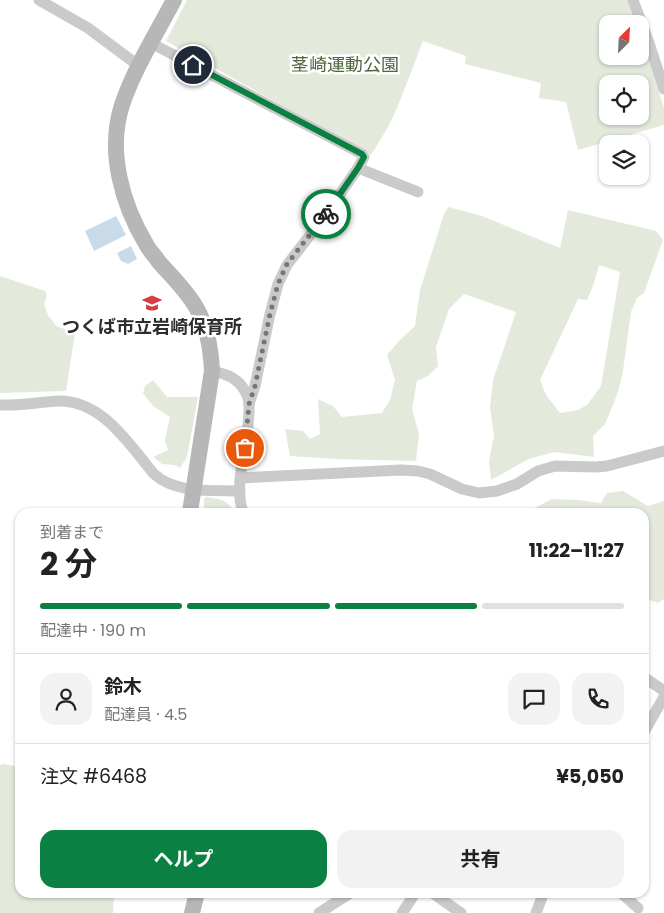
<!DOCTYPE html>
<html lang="ja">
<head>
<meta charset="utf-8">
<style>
	body { margin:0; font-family:Poppins,"Noto Sans JP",sans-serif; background:#f2f2f2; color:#222; height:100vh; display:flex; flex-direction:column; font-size:19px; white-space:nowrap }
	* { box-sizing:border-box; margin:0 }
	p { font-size:16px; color:#767676 }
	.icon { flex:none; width:28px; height:28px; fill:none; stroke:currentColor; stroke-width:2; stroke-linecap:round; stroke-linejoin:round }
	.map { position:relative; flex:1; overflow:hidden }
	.sheet { position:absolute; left:15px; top:508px; width:634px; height:390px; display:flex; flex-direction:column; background:#fff; border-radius:15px; box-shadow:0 1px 4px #0004 }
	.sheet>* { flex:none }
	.needle { width:32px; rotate:24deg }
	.buttons { position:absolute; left:599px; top:15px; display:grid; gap:10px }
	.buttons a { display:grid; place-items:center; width:50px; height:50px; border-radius:10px; background:#fff; box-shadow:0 1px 4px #0004; font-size:25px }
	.pin { position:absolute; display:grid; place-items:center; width:42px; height:42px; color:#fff; margin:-21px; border:2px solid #fff; border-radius:50%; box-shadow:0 1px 5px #0007 }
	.courier { position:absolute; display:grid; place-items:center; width:50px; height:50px; margin:-25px; border:4px solid #0b8043; border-radius:50%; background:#fff; color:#222; box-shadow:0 1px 6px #0007 }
	.overview em { font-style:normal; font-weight:700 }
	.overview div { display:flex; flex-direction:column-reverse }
	.overview { display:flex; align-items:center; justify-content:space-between; height:85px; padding:0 25px }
	h1 { font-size:32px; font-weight:700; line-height:38px }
	.bar { display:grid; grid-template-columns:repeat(4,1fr); gap:8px 5px; align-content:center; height:60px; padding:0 25px }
	.bar i { height:6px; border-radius:4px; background:#e0e0e0 }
	.bar .selected { background:#0b8043 }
	.bar p { grid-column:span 4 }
	.line { display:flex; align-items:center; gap:12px; padding:0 25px; border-top:1px solid #e0e0e0 }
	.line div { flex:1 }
	.round { display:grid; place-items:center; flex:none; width:52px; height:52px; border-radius:15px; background:#f2f2f2 }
	.primary-button { display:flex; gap:10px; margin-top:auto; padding:10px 25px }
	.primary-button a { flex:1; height:58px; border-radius:15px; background:#0b8043; color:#fff; font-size:20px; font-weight:700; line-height:58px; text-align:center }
	.primary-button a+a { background:#f2f2f2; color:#222 }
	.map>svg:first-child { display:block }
</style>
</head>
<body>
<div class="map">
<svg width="664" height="913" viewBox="0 0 664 913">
	<rect width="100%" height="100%" fill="#fff"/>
	<g fill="#e3eadc" fill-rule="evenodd">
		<path d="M 187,0 L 629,0 L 637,24 L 608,24 L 608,56 L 640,56 L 640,31 L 664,108 L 664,125 L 578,150 L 566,102 L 539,98 L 541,83 L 465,64 L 466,56 L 423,41 L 398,106 L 388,127 L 371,155 L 166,41 ZM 608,84 L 640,84 L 640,116 L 608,116 Z"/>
		<path d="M 448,207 L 482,216 L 560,248 L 568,210 L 656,231 L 663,240 L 644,293 L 637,298 L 631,312 L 623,371 L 619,388 L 614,403 L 605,424 L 593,436 L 594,457 L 554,452 L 529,459 L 491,480 L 489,461 L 494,436 L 490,408 L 493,380 L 516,312 L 464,294 L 449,309 L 436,347 L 438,366 L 428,376 L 417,381 L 412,409 L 419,434 L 416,461 L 335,459 L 290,456 L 285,429 L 303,431 L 310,439 L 320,434 L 318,399 L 333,406 L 342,417 L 382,413 L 390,400 L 395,380 L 387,355 L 399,341 L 415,326 L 420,290 L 444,214 ZM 599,265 L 620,272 L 601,386 L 587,405 L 578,410 L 560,413 L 546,395 L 540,380 L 578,299 L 587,300 L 593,286 Z"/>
		<path d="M 0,276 L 45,291 L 47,295 L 44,304 L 48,315 L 56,326 L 75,333 L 66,391 L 0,393 Z"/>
		<path d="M 153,380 L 167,397 L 198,397 L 187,457 L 180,468 L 174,465 L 162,464 L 153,457 L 168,450 L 165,440 L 170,417 L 153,406 L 143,393 L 145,386 Z"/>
		<path d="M 623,491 L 648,506 L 664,501 L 664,599 L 658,603 L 650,600 L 644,603 L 644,512 L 527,512 L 552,499 L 578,500 L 601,503 L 607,493 Z"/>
		<path d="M 206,497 C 218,499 228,499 234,512 L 204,512 L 204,499 Z"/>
		<path d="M 3,764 L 20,767 L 20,892 L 114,893 L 113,913 L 0,913 L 0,765 Z"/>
	</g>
	<g fill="#c9dbe8">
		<path d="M 116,216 L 126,235 L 94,251 L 85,231 Z"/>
		<path d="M 131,246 L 137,259 L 128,264 L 121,261 L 117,253 Z"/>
	</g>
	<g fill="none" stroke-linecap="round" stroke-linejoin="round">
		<g stroke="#cacaca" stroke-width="11">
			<path d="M 39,0 L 88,28 L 139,66"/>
			<path d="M 633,0 L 649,43 L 664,89"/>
			<path d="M 151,43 L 362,154 L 364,157 L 358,168 L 324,217 L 287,265 L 278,284 L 270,314 L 255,386 L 249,404"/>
			<path d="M 358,168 L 418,192"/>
			<path d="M 212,371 C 220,373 228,374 234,379 C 242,384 249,395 249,405 C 251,437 232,482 243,512"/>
			<path d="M 0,405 C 19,406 39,402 58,401 C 102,400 129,444 154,474 C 176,494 212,490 240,491"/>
			<path d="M 241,478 L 401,470 L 418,471 L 430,474 L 462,489 L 479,493 L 497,491 L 517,484 L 538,471 L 555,466 L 596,467 L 607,466 L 664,451"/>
			<path d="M 644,677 L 664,691"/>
			<path d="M 644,732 L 664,697"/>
			<path d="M 431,892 L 461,913"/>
			<path d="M 620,892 L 638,908"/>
			<path d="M 319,913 L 352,892"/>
			<path d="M 402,913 L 416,892"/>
			<path d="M 536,913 L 544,892"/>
		</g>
		<g stroke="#b7b7b7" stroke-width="16">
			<path d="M 174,0 C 156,34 134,69 122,105 C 107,151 122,204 146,244 C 149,250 155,256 159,262 C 172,277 188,292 197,309 C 208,328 211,350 212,371 L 190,512"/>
			<path d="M 192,913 L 197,892"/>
		</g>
	</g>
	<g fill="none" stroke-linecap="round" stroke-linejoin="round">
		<path stroke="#767676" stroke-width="5" stroke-dasharray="0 9" d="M 245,448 L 249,404 L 255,386 L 270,314 L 278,284 L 287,264 L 326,214"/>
		<path stroke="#0b8043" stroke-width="6" d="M 193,65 L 362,154 L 364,157 L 358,168 L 326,214"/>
	</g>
	<defs>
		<g id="school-bare" transform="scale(1.5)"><path d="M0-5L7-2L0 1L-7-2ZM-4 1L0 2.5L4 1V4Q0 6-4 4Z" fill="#d73d43" stroke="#fff" stroke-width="2.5" paint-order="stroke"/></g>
	</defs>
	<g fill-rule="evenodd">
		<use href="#school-bare" x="152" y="303"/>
	</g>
	<g text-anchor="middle" stroke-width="5" stroke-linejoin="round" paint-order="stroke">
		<g font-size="18" fill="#4f653f" stroke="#fff">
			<text x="345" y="71">茎崎運動公園</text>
		</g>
		<g font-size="18" font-weight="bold" fill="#2d2d2d" stroke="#fff">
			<text x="152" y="333">つくば市立岩崎保育所</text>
		</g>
	</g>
</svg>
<div class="buttons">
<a><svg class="needle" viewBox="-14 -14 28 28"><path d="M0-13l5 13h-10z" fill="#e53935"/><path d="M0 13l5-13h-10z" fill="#767676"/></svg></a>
<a><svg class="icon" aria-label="locate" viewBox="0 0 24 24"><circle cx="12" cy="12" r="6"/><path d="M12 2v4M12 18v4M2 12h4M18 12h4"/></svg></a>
<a><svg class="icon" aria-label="layers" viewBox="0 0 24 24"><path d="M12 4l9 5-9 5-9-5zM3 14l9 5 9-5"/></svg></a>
</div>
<div class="pin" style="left:245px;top:448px;background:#ea580c"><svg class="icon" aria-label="bag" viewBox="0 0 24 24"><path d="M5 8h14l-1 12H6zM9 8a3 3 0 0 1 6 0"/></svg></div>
<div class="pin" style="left:193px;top:65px;background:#1f2937"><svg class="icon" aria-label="home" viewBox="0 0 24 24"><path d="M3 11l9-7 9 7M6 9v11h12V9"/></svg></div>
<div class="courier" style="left:326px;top:214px"><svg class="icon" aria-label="bike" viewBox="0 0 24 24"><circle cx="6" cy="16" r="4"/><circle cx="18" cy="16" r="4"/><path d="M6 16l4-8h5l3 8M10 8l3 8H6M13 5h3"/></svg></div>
<section class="sheet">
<div class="overview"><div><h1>2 分</h1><p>到着まで</p></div><em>11:22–11:27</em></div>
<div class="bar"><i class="selected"></i><i class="selected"></i><i class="selected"></i><i></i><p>配達中 · 190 m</p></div>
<div class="line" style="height:90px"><a class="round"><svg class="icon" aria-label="person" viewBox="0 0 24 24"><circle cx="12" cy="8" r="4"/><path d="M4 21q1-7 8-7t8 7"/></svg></a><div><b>鈴木</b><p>配達員 · 4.5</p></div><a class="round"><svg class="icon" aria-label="chat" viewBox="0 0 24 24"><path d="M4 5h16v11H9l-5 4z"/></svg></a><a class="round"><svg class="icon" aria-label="phone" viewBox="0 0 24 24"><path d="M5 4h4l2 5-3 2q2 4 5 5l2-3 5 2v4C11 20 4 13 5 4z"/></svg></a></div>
<div class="line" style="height:65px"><div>注文 #6468</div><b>¥5,050</b></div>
<div class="primary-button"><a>ヘルプ</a><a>共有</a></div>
</section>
</div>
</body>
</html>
